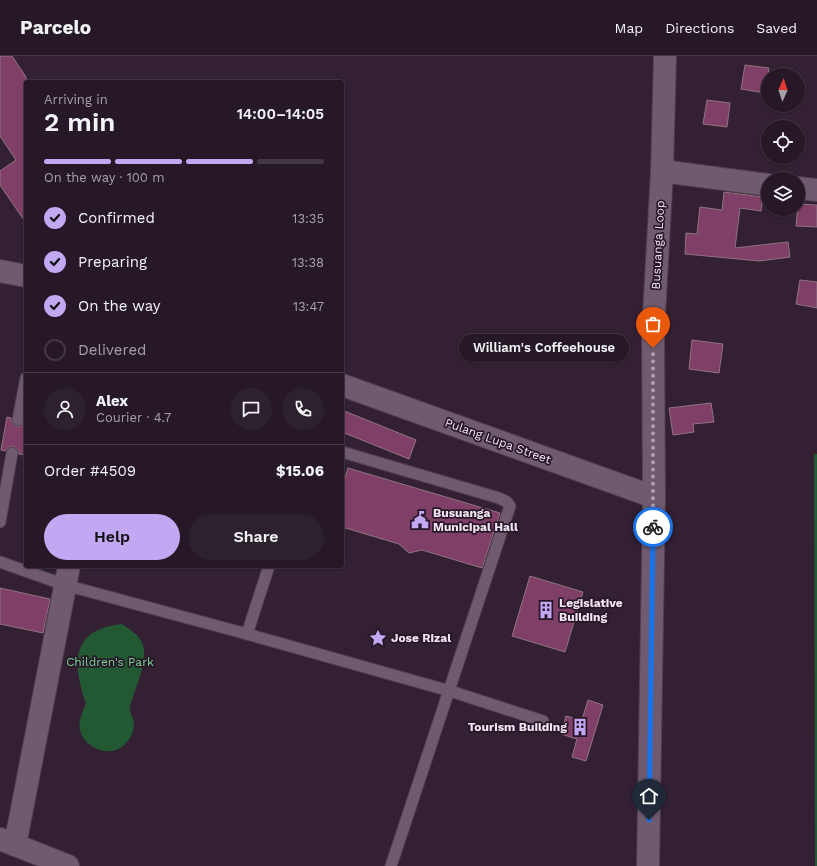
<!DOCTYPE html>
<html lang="en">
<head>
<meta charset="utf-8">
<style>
	body { margin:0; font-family:"Work Sans",sans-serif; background:#2e212e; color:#f1f3f6; height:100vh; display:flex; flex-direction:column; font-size:15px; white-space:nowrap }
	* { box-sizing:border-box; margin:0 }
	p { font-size:13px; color:#a4a0a7 }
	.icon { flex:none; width:22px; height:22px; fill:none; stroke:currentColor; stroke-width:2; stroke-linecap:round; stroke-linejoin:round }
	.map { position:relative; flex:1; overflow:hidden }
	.drawer { position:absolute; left:24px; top:24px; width:320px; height:488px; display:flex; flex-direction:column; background:#261826; border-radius:4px; box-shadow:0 1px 3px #0004,0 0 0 1px #423743 }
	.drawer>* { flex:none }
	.needle { width:26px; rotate:3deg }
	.tools { position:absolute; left:761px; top:12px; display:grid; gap:8px }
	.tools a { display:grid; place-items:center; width:44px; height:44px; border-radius:50%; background:#261826; box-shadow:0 1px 3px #0004,0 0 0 1px #423743; font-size:20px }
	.pin { position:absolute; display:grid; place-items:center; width:34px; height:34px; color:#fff; margin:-41px -17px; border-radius:50% 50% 50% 0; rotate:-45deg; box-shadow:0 0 4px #0007 }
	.pin .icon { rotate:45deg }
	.courier { position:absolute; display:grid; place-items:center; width:40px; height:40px; margin:-20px; border:3px solid #1a73e8; border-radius:50%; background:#fff; color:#222; box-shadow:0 1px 5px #0007 }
	.bubble { position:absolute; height:28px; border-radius:14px; background:#261826; box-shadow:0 1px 3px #0004,0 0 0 1px #423743; font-size:13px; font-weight:600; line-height:28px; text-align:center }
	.overview em { font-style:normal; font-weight:600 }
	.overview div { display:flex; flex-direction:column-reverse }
	.overview { display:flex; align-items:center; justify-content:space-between; height:68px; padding:0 20px }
	h1 { font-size:26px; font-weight:600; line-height:30px }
	.bar { display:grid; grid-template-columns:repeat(4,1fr); gap:6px 4px; align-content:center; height:48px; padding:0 20px }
	.bar i { height:5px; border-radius:3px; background:#423743 }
	.bar .active { background:#c2a8f3 }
	.bar p { grid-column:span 4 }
	.line { display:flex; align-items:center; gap:10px; padding:0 20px; border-top:1px solid #423743 }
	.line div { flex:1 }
	.round { display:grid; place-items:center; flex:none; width:42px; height:42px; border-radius:21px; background:#2e212e }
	ol { padding:0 20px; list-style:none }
	li { display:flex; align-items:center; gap:12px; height:44px }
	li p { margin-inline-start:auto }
	li .icon { padding:4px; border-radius:50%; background:#c2a8f3; color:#111; stroke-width:4 }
	li:last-child { color:#a4a0a7 }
	li i { width:22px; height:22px; border:2px solid #423743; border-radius:50% }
	.cta { display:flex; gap:8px; margin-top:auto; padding:8px 20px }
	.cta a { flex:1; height:46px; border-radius:24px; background:#c2a8f3; color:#111; font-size:16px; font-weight:600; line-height:46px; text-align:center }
	.cta a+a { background:#2e212e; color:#f1f3f6 }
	header { display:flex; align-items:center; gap:24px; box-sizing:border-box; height:56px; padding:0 20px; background:#261826; border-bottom:1px solid #423743 }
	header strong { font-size:19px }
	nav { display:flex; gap:22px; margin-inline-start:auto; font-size:14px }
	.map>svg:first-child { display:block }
</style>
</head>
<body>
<header>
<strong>Parcelo</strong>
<nav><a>Map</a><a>Directions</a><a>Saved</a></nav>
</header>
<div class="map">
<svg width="817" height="810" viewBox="0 0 817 810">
	<rect width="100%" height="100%" fill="#332033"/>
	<g fill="#225933">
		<path d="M 814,398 L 817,398 L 817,810 L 815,810 Z"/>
		<path d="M 122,568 C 129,573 140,579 143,589 C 148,607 134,634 130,651 C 129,656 132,659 133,663 C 136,673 131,683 123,690 C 109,702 84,692 80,674 C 78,664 83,656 86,647 C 72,607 71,573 122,568 Z"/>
	</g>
	<g fill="#7f3f66" stroke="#907483">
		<path d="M 0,0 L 12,0 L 26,21 L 26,167 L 0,129 L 0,115 L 16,104 L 0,80 Z"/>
		<path d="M 745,9 L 769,12 L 765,37 L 741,33 Z"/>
		<path d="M 707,44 L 730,47 L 727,71 L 703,68 Z"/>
		<path d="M 724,136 L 763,141 L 761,155 L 740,152 L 735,192 L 788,186 L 790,201 L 760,205 L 685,198 L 686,177 L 697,178 L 700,151 L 722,154 Z"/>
		<path d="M 798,148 L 817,149 L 817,171 L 796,170 Z"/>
		<path d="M 800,224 L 817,226 L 817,252 L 796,248 Z"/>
		<path d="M 692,284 L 723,288 L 719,317 L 689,313 Z"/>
		<path d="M 711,347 L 714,366 L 693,368 L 694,376 L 673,379 L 669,352 Z"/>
		<path d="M 342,354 L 416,384 L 409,403 L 342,376 Z"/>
		<path d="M 7,361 L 11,362 L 12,367 L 17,371 L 21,370 L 26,365 L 26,399 L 19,398 L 18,394 L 14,390 L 9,391 L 5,395 L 1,394 Z"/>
		<path d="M 348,412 L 500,457 L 482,512 L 422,494 L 409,497 L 399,488 L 342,471 L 342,431 Z"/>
		<path d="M 530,520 L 583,536 L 565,596 L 512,580 Z"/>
		<path d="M 0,532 L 50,543 L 43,577 L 0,568 Z"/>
		<path d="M 588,644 L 603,649 L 586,705 L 572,701 L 577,683 L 561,678 L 566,660 L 582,664 Z"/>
	</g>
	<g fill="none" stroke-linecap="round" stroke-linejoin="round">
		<g stroke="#4e3e4e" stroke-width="13">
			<g id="service">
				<path d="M 18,364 L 26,322"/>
				<path d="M 342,396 L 499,442 L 507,446 L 510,450 L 391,810"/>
				<path d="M 0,466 L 12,397"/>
				<path d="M 0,506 L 65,529 L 247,578 L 450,635 L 543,665"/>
				<path d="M 247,578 L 269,510"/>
			</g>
		</g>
		<g stroke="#4e3e4e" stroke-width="24">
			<g id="minor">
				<path d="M 662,115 L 768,129"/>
				<path d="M 798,132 L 817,134"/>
				<path d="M 0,215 L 26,220"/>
				<path d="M 342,329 L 654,441"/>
				<path d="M 0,783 L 68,810"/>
				<path d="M 15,789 L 69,510"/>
			</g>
		</g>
		<g stroke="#4e3e4e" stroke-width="24">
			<path id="secondary" d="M 648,810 L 654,441 L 653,277 L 662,115 L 665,0"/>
		</g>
		<use href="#service" stroke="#705a6f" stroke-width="11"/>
		<use href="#minor" stroke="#705a6f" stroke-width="22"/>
		<use href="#secondary" stroke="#705a6f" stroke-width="22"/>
	</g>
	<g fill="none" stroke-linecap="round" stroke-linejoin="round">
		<path stroke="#afa1af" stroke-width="4" stroke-dasharray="0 7.2" d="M 653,471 L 653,292"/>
		<path stroke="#1a73e8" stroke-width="5" d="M 649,764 L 653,471"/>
	</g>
	<defs>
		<g id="civic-bare" transform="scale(1.38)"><path d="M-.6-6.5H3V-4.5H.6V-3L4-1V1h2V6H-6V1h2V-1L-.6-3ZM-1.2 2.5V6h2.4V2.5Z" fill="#c2a8f3" stroke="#281729" stroke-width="2.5" paint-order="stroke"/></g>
		<g id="building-bare" transform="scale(1.38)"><path d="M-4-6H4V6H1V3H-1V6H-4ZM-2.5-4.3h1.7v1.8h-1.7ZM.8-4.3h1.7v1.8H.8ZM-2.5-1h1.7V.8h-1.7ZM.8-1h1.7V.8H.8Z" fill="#c2a8f3" stroke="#281729" stroke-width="2.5" paint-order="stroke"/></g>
		<g id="sight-bare" transform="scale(1.38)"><path d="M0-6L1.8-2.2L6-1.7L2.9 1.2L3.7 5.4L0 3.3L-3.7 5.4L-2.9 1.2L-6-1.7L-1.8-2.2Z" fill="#c2a8f3" stroke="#281729" stroke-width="2.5" paint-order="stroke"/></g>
	</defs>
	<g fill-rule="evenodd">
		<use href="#civic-bare" x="420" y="464"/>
		<use href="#building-bare" x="546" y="554"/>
		<use href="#sight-bare" x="378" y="582"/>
		<use href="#building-bare" x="580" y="671"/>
	</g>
	<g text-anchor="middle" stroke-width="3.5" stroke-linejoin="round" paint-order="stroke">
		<g font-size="12" fill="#f2e6f2" stroke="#281729">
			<text transform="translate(658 189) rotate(-87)" y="4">Busuanga Loop</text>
			<text transform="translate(498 385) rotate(20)" y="4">Pulang Lupa Street</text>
		</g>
		<g font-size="12" font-weight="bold" fill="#f2e6f2" stroke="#281729" text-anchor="start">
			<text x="433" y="461">Busuanga<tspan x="433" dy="14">Municipal Hall</tspan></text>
			<text x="559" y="551">Legislative<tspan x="559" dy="14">Building</tspan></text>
			<text x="391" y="586">Jose Rizal</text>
			<text x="567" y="675" text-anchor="end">Tourism Building</text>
		</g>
		<g font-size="12" fill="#7bd894" stroke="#281729">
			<text x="110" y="610">Children's Park</text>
		</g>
	</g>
</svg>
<div class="tools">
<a><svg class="needle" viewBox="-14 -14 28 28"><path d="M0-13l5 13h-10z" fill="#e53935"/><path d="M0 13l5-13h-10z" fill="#a4a0a7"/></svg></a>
<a><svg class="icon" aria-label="locate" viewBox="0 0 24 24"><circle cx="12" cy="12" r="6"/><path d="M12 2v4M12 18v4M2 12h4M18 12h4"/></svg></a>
<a><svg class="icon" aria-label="layers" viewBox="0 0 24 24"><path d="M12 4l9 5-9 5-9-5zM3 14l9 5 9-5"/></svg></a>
</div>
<div class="pin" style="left:653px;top:292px;background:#ea580c"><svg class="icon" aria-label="bag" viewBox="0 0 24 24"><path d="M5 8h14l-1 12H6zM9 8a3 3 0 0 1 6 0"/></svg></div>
<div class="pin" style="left:649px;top:764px;background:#1f2937"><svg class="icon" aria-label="home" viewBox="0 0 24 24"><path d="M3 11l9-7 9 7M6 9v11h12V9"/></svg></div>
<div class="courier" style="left:653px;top:471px"><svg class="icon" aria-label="bike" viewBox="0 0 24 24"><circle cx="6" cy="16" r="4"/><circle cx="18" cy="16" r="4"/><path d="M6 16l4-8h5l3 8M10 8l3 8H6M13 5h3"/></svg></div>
<div class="bubble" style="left:459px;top:278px;width:170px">William's Coffeehouse</div>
<section class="drawer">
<div class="overview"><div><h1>2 min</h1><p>Arriving in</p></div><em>14:00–14:05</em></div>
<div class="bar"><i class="active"></i><i class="active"></i><i class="active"></i><i></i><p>On the way · 100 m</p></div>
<ol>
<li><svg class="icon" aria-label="check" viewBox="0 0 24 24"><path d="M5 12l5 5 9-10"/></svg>Confirmed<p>13:35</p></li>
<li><svg class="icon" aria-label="check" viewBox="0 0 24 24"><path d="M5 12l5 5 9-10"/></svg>Preparing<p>13:38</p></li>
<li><svg class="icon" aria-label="check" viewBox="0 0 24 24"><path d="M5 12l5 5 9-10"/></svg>On the way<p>13:47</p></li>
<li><i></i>Delivered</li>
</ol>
<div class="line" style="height:72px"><a class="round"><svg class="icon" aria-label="person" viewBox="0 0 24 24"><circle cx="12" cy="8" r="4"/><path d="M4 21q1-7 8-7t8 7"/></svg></a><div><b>Alex</b><p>Courier · 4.7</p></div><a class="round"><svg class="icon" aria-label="chat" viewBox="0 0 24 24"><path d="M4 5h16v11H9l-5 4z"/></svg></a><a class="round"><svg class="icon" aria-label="phone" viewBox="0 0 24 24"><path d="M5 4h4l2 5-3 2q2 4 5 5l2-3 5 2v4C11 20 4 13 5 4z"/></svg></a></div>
<div class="line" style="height:52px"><div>Order #4509</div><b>$15.06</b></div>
<div class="cta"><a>Help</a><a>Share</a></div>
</section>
</div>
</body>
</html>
